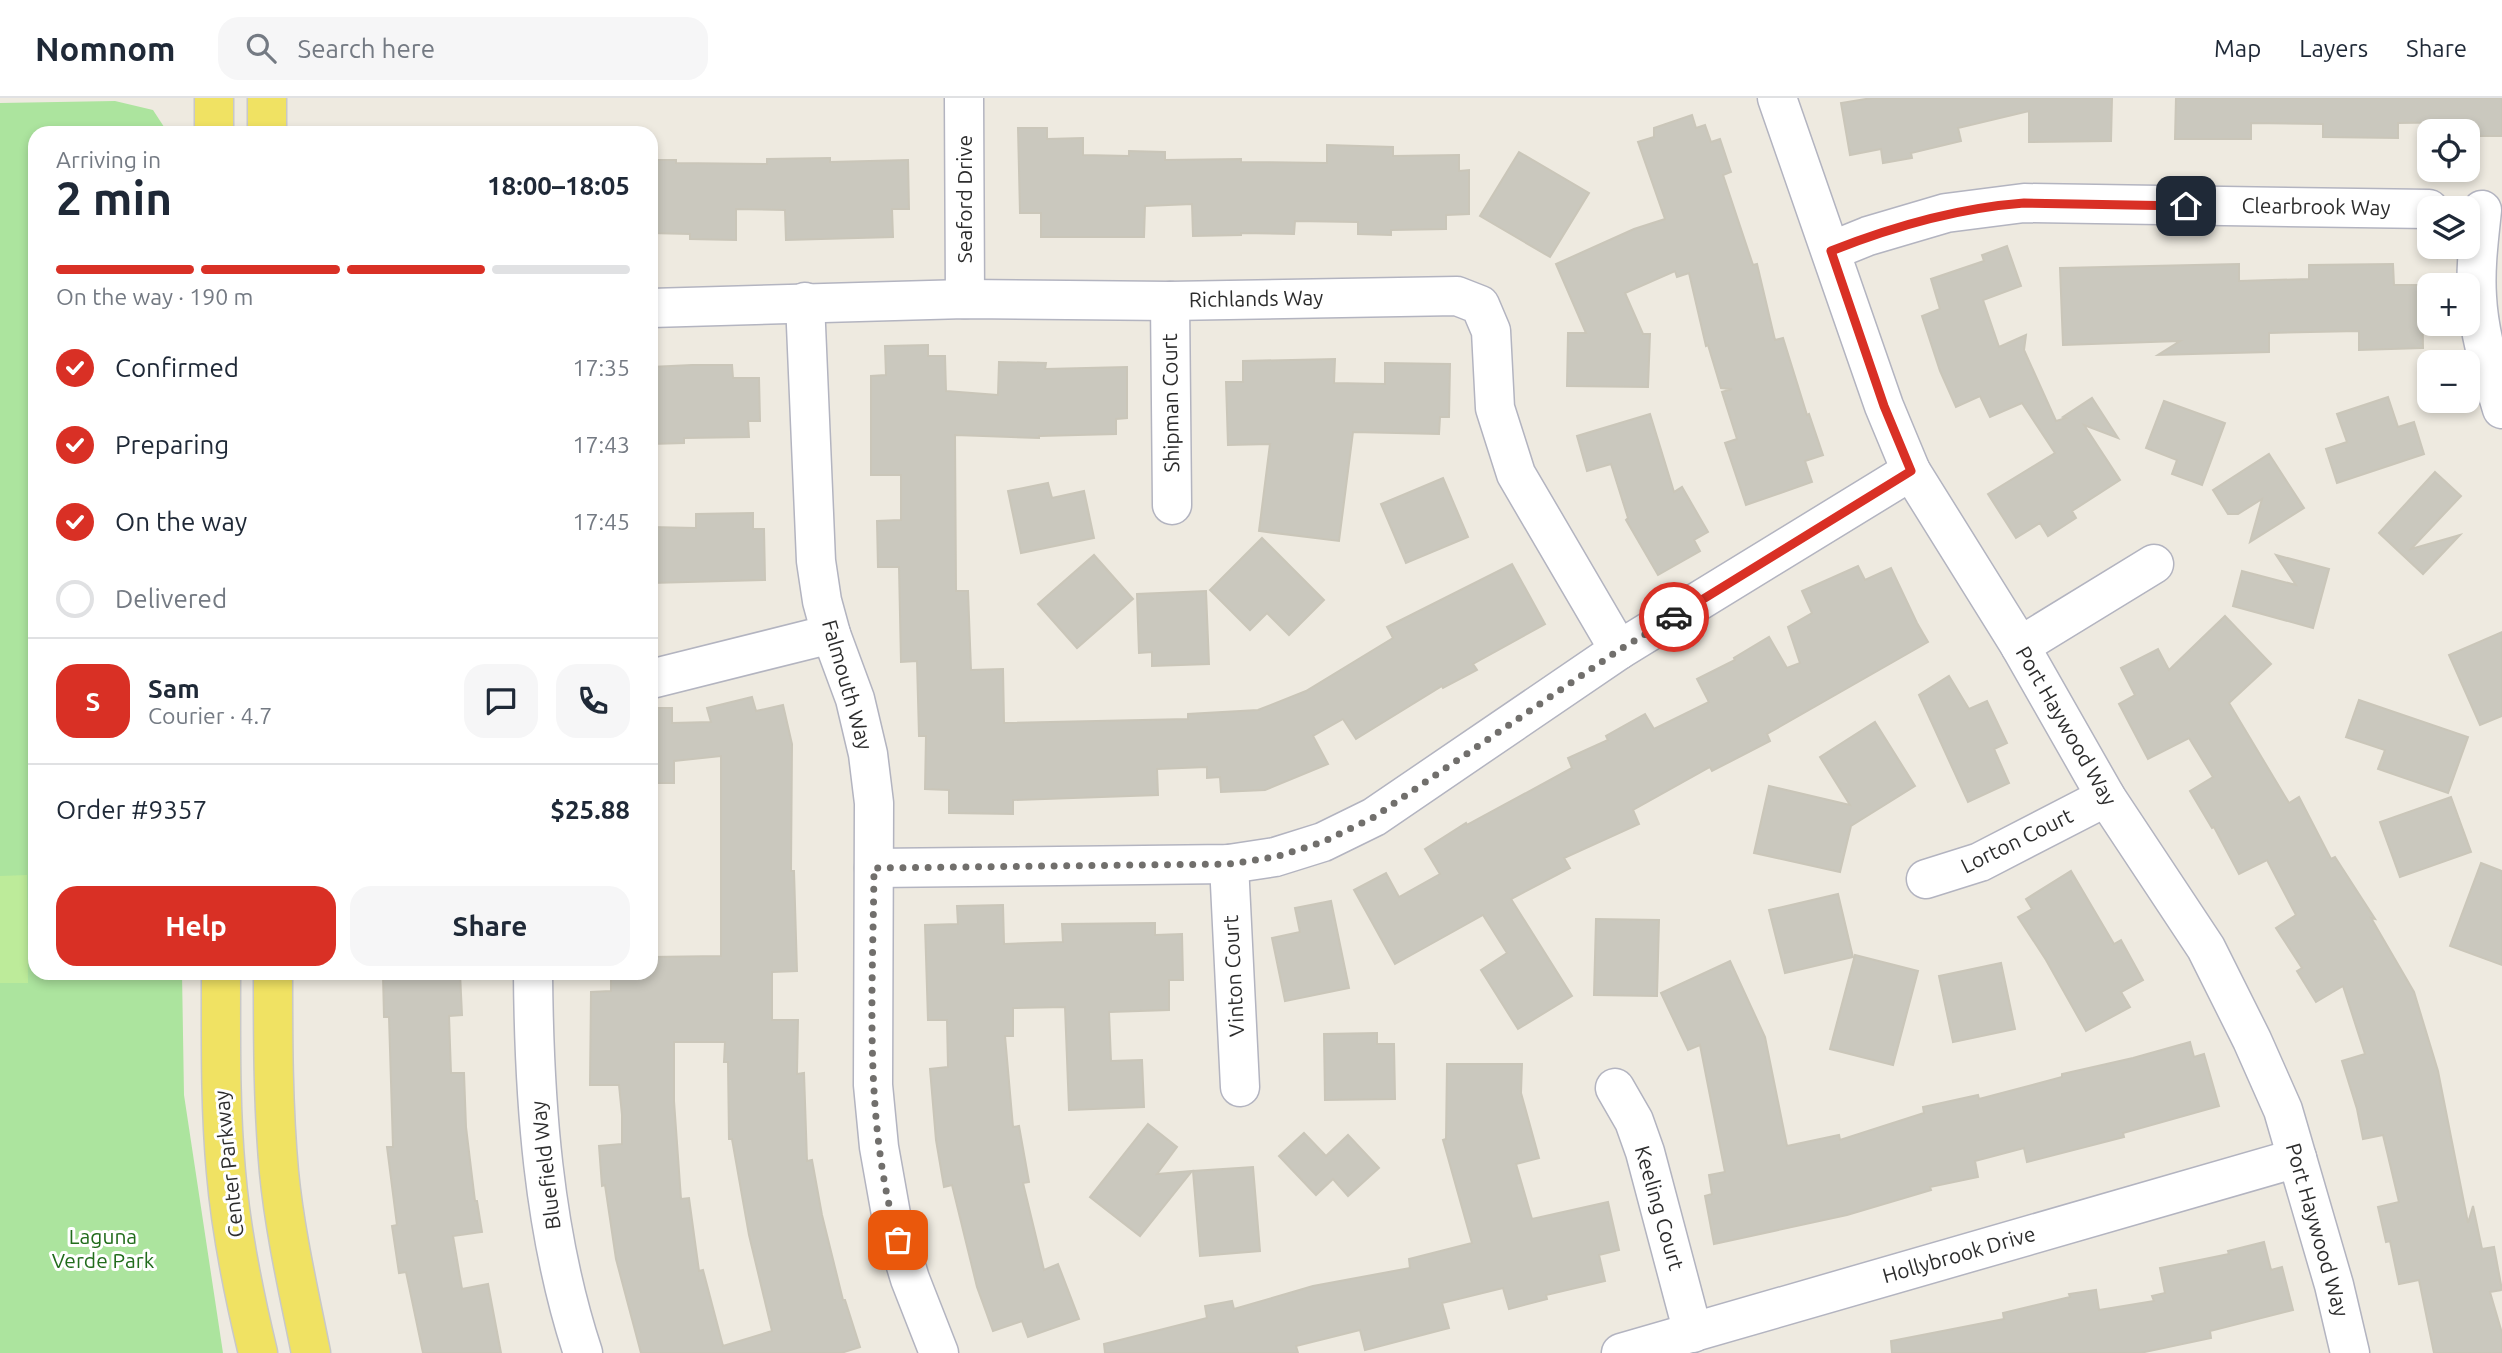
<!DOCTYPE html>
<html lang="en">
<head>
<meta charset="utf-8">
<style>
	body { margin:0; font-family:Ubuntu,sans-serif; background:#f6f6f7; color:#1f2937; height:100vh; display:flex; flex-direction:column; font-size:26px; white-space:nowrap }
	* { box-sizing:border-box; margin:0 }
	p { font-size:23px; color:#747a83 }
	.icon { flex:none; width:38px; height:38px; fill:none; stroke:currentColor; stroke-width:2; stroke-linecap:round; stroke-linejoin:round }
	.map { position:relative; flex:1; overflow:hidden }
	.sheet { position:absolute; left:28px; top:28px; width:630px; height:854px; display:flex; flex-direction:column; background:#fff; border-radius:21px; box-shadow:0 4px 10px #0003 }
	.sheet>* { flex:none }
	.fabs { position:absolute; left:2417px; top:21px; display:grid; gap:14px }
	.fabs a { display:grid; place-items:center; width:63px; height:63px; border-radius:14px; background:#fff; box-shadow:0 4px 10px #0003; font-size:35px }
	.pin { position:absolute; display:grid; place-items:center; width:60px; height:60px; color:#fff; margin:-30px; border-radius:14px; box-shadow:0 4px 10px #0006 }
	.courier { position:absolute; display:grid; place-items:center; width:70px; height:70px; margin:-35px; border:5px solid #d93025; border-radius:50%; background:#fff; color:#222; box-shadow:0 2px 9px #0007 }
	.overview em { font-style:normal; font-weight:700 }
	.overview div { display:flex; flex-direction:column-reverse }
	.overview { display:flex; align-items:center; justify-content:space-between; height:119px; padding:0 28px }
	h1 { font-size:46px; font-weight:700; line-height:52px }
	.bar { display:grid; grid-template-columns:repeat(4,1fr); gap:10px 7px; align-content:center; height:84px; padding:0 28px }
	.bar i { height:9px; border-radius:5px; background:#e0e1e3 }
	.bar .current { background:#d93025 }
	.bar p { grid-column:span 4 }
	.line { display:flex; align-items:center; gap:18px; padding:0 28px; border-top:2px solid #e0e1e3 }
	.line div { flex:1 }
	.round { display:grid; place-items:center; flex:none; width:74px; height:74px; border-radius:21px; background:#f6f6f7 }
	ol { padding:0 28px; list-style:none }
	li { display:flex; align-items:center; gap:21px; height:77px }
	li p { margin-inline-start:auto }
	li .icon { padding:7px; border-radius:50%; background:#d93025; color:#fff; stroke-width:4 }
	li:last-child { color:#747a83 }
	li i { width:38px; height:38px; border:4px solid #e0e1e3; border-radius:50% }
	.primary-button { display:flex; gap:14px; margin-top:auto; padding:14px 28px }
	.primary-button a { flex:1; height:80px; border-radius:21px; background:#d93025; color:#fff; font-size:28px; font-weight:700; line-height:80px; text-align:center }
	.primary-button a+a { background:#f6f6f7; color:#1f2937 }
	header { display:flex; align-items:center; gap:42px; box-sizing:border-box; height:98px; padding:0 35px; background:#fff; border-bottom:2px solid #e0e1e3 }
	header strong { font-size:33px }
	nav { display:flex; gap:38px; margin-inline-start:auto; font-size:24px }
	.search { width:490px; height:63px; background:#f6f6f7; display:flex; align-items:center; gap:18px; box-sizing:border-box; padding:0 24px; border-radius:21px; color:#747a83; font-size:26px }
	.map>svg:first-child { display:block }
</style>
</head>
<body>
<header>
<strong>Nomnom</strong>
<div class="search"><svg class="icon" aria-label="search" viewBox="0 0 24 24"><circle cx="10" cy="10" r="6"/><path d="M15 15l6 6"/></svg>Search here</div>
<nav><a>Map</a><a>Layers</a><a>Share</a></nav>
</header>
<div class="map">
<svg width="2502" height="1255" viewBox="0 0 2502 1255">
	<rect width="100%" height="100%" fill="#eeeae0"/>
	<path fill="#ace49e" d="M 115,3 L 153,12 L 168,35 L 35,35 L 35,875 L 182,875 L 184,997 L 223,1255 L 0,1255 L 0,5 Z"/>
	<path fill="#bdeb9a" d="M 27,777 L 28,885 L 0,885 L 0,778 Z"/>
	<g fill="#cac8be" stroke="#cac6b9" stroke-width="2" fill-rule="evenodd">
		<path d="M 1872,0 L 2112,0 L 2111,43 L 2029,44 L 2029,13 L 1958,30 L 1961,43 L 1911,55 L 1912,60 L 1883,65 L 1881,51 L 1850,57 L 1841,5 Z"/>
		<path d="M 2176,0 L 2502,0 L 2502,38 L 2471,38 L 2470,24 L 2398,25 L 2398,40 L 2323,39 L 2323,26 L 2251,25 L 2251,41 L 2175,41 Z"/>
		<path d="M 1692,17 L 1696,30 L 1705,27 L 1711,44 L 1720,41 L 1731,74 L 1723,77 L 1753,167 L 1757,166 L 1775,242 L 1783,240 L 1807,317 L 1809,316 L 1823,357 L 1805,363 L 1812,384 L 1746,407 L 1725,345 L 1737,341 L 1722,294 L 1732,291 L 1721,290 L 1708,247 L 1706,248 L 1689,175 L 1677,179 L 1675,173 L 1625,195 L 1643,236 L 1650,236 L 1648,289 L 1567,288 L 1568,235 L 1586,235 L 1556,166 L 1634,131 L 1665,121 L 1638,44 L 1654,39 L 1654,30 Z"/>
		<path d="M 1018,30 L 1047,30 L 1047,41 L 1083,40 L 1083,57 L 1129,58 L 1129,53 L 1165,54 L 1165,62 L 1241,61 L 1241,64 L 1327,65 L 1327,47 L 1393,49 L 1393,58 L 1459,57 L 1459,73 L 1469,72 L 1469,116 L 1446,117 L 1446,131 L 1391,132 L 1391,137 L 1358,136 L 1358,124 L 1295,123 L 1294,136 L 1241,135 L 1241,137 L 1193,138 L 1192,106 L 1145,108 L 1144,139 L 1041,139 L 1041,115 L 1020,115 Z"/>
		<path d="M 1519,54 L 1589,95 L 1550,159 L 1480,118 Z"/>
		<path d="M 830,60 L 830,64 L 908,62 L 909,111 L 892,111 L 893,139 L 786,142 L 785,112 L 736,111 L 736,142 L 690,141 L 690,136 L 651,135 L 651,62 L 676,62 L 676,65 L 767,66 L 767,61 Z"/>
		<path d="M 2007,148 L 2021,188 L 1983,202 L 1999,249 L 2026,237 L 2024,252 L 2056,323 L 2066,320 L 2063,319 L 2092,300 L 2118,340 L 2084,327 L 2120,382 L 2072,413 L 2076,420 L 2048,438 L 2040,425 L 2016,440 L 1988,396 L 2055,355 L 2022,305 L 1990,319 L 1980,298 L 1956,309 L 1940,273 L 1922,218 L 1940,211 L 1931,181 L 1984,163 L 1982,157 Z"/>
		<path d="M 2239,166 L 2239,183 L 2309,181 L 2309,167 L 2393,166 L 2394,187 L 2422,187 L 2423,250 L 2359,252 L 2359,233 L 2269,235 L 2269,254 L 2158,257 L 2180,243 L 2063,247 L 2060,170 Z"/>
		<path d="M 928,247 L 928,258 L 945,258 L 946,293 L 998,297 L 999,264 L 1046,265 L 1045,271 L 1127,269 L 1127,320 L 1116,321 L 1116,336 L 1039,338 L 1039,340 L 955,337 L 956,493 L 968,493 L 971,572 L 1003,571 L 1004,625 L 1188,621 L 1188,616 L 1258,612 L 1306,593 L 1393,540 L 1387,529 L 1512,466 L 1545,526 L 1473,566 L 1477,572 L 1443,590 L 1442,588 L 1356,641 L 1343,621 L 1313,638 L 1328,666 L 1265,692 L 1221,694 L 1220,679 L 1207,680 L 1207,669 L 1157,671 L 1158,697 L 1013,702 L 1013,716 L 949,715 L 949,692 L 925,691 L 926,638 L 919,638 L 917,563 L 901,564 L 899,469 L 878,469 L 877,423 L 901,422 L 901,377 L 871,377 L 871,278 L 886,277 L 885,248 Z"/>
		<path d="M 1335,261 L 1334,285 L 1385,286 L 1385,265 L 1450,266 L 1449,319 L 1440,319 L 1439,336 L 1353,334 L 1339,443 L 1259,433 L 1270,346 L 1228,347 L 1226,284 L 1243,284 L 1243,263 Z"/>
		<path d="M 692,267 L 732,267 L 733,280 L 759,280 L 760,323 L 748,323 L 749,339 L 684,340 L 684,345 L 651,346 L 651,269 Z"/>
		<path d="M 2388,299 L 2398,329 L 2414,324 L 2424,356 L 2337,385 L 2326,351 L 2347,344 L 2337,316 Z"/>
		<path d="M 2164,303 L 2225,325 L 2202,387 L 2172,376 L 2177,362 L 2146,350 Z"/>
		<path d="M 1650,316 L 1674,394 L 1682,389 L 1708,434 L 1694,442 L 1700,453 L 1658,477 L 1626,422 L 1628,420 L 1611,366 L 1587,373 L 1577,338 Z"/>
		<path d="M 2269,356 L 2304,410 L 2250,444 L 2262,401 L 2238,416 L 2228,416 L 2213,392 Z"/>
		<path d="M 2435,374 L 2461,398 L 2411,451 L 2460,437 L 2423,476 L 2379,435 Z"/>
		<path d="M 1443,380 L 1468,439 L 1406,465 L 1381,406 Z"/>
		<path d="M 1048,385 L 1052,400 L 1084,393 L 1094,440 L 1021,455 L 1008,393 Z"/>
		<path d="M 753,415 L 753,431 L 764,431 L 765,482 L 651,485 L 651,429 L 696,430 L 696,416 Z"/>
		<path d="M 1262,440 L 1324,502 L 1289,537 L 1267,515 L 1250,532 L 1210,492 Z"/>
		<path d="M 1094,457 L 1133,501 L 1077,550 L 1038,506 Z"/>
		<path d="M 2276,457 L 2329,471 L 2313,530 L 2233,508 L 2242,473 L 2296,487 Z"/>
		<path d="M 1858,468 L 1865,482 L 1891,470 L 1917,525 L 1928,544 L 1767,636 L 1770,643 L 1712,673 L 1710,669 L 1633,712 L 1639,726 L 1564,760 L 1570,770 L 1511,801 L 1572,898 L 1518,931 L 1481,872 L 1507,855 L 1483,817 L 1395,866 L 1354,792 L 1386,775 L 1399,799 L 1440,776 L 1425,751 L 1466,725 L 1467,727 L 1572,670 L 1568,660 L 1608,642 L 1606,638 L 1645,616 L 1654,631 L 1709,604 L 1697,581 L 1735,562 L 1734,560 L 1769,539 L 1787,570 L 1800,565 L 1788,529 L 1812,515 L 1802,493 Z"/>
		<path d="M 1206,493 L 1209,566 L 1152,568 L 1152,554 L 1139,555 L 1137,496 Z"/>
		<path d="M 2225,518 L 2271,566 L 2229,605 L 2289,705 L 2299,699 L 2331,761 L 2335,759 L 2375,821 L 2371,820 L 2414,894 L 2438,973 L 2468,1125 L 2473,1108 L 2482,1151 L 2494,1149 L 2502,1192 L 2490,1194 L 2502,1235 L 2502,1255 L 2434,1255 L 2419,1182 L 2399,1186 L 2390,1143 L 2386,1144 L 2378,1109 L 2399,1104 L 2383,1037 L 2363,1041 L 2357,1011 L 2342,963 L 2365,956 L 2343,888 L 2316,904 L 2297,873 L 2302,870 L 2276,830 L 2296,817 L 2267,762 L 2239,776 L 2214,729 L 2212,730 L 2190,693 L 2213,679 L 2189,640 L 2148,661 L 2119,606 L 2135,597 L 2121,570 L 2158,551 L 2169,572 Z"/>
		<path d="M 2502,534 L 2502,618 L 2480,627 L 2449,557 Z"/>
		<path d="M 1949,578 L 1969,611 L 1987,603 L 2007,645 L 1994,651 L 2009,685 L 1968,704 L 1919,597 Z"/>
		<path d="M 752,599 L 756,613 L 783,607 L 792,646 L 791,773 L 794,773 L 797,873 L 772,874 L 772,922 L 798,922 L 797,976 L 804,975 L 807,1063 L 812,1062 L 822,1117 L 843,1202 L 845,1202 L 860,1249 L 841,1255 L 641,1255 L 616,1161 L 605,1087 L 602,1088 L 599,1048 L 622,1046 L 622,1017 L 619,987 L 590,987 L 591,894 L 611,893 L 611,875 L 651,875 L 651,859 L 721,858 L 721,658 L 674,663 L 674,685 L 651,685 L 651,610 L 672,610 L 672,625 L 711,624 L 707,610 ZM 674,944 L 725,944 L 724,964 L 728,964 L 729,1041 L 732,1041 L 749,1137 L 772,1233 L 723,1248 L 703,1172 L 699,1173 L 689,1100 L 681,1101 L 674,1003 Z"/>
		<path d="M 2359,602 L 2468,639 L 2448,695 L 2378,671 L 2385,652 L 2346,639 Z"/>
		<path d="M 1875,624 L 1915,688 L 1851,728 L 1840,774 L 1754,755 L 1769,688 L 1850,707 L 1820,659 Z"/>
		<path d="M 2451,699 L 2471,754 L 2400,779 L 2380,724 Z"/>
		<path d="M 2481,765 L 2502,773 L 2502,867 L 2450,848 Z"/>
		<path d="M 2071,773 L 2114,846 L 2121,842 L 2143,882 L 2121,894 L 2130,909 L 2086,933 L 2046,862 L 2018,819 L 2032,811 L 2026,801 Z"/>
		<path d="M 1838,796 L 1853,859 L 1785,875 L 1769,812 Z"/>
		<path d="M 1331,803 L 1349,890 L 1285,903 L 1272,840 L 1300,834 L 1295,810 Z"/>
		<path d="M 1003,807 L 1004,846 L 1063,844 L 1062,826 L 1155,825 L 1155,837 L 1182,836 L 1183,882 L 1169,882 L 1169,912 L 1109,914 L 1111,963 L 1142,962 L 1144,1009 L 1069,1012 L 1065,909 L 1013,910 L 1013,938 L 1005,938 L 1013,1029 L 1019,1028 L 1029,1084 L 1023,1085 L 1044,1172 L 1058,1166 L 1079,1221 L 1028,1239 L 1022,1223 L 993,1233 L 977,1189 L 952,1087 L 944,1089 L 936,1042 L 930,971 L 948,969 L 947,922 L 928,922 L 925,827 L 958,826 L 957,808 Z"/>
		<path d="M 1596,821 L 1659,822 L 1657,898 L 1594,897 Z"/>
		<path d="M 1855,857 L 1918,873 L 1893,967 L 1830,951 Z"/>
		<path d="M 1730,863 L 1765,939 L 1787,1048 L 1839,1037 L 1840,1042 L 1924,1015 L 1923,1009 L 1978,997 L 1979,1001 L 2062,979 L 2062,976 L 2133,960 L 2190,944 L 2194,959 L 2204,956 L 2219,1008 L 2123,1035 L 2124,1039 L 2027,1064 L 2024,1050 L 1975,1063 L 1978,1079 L 1930,1089 L 1931,1092 L 1847,1117 L 1714,1146 L 1705,1098 L 1712,1096 L 1709,1077 L 1725,1074 L 1700,947 L 1688,952 L 1661,895 Z"/>
		<path d="M 2001,865 L 2015,931 L 1953,944 L 1939,878 Z"/>
		<path d="M 460,875 L 462,917 L 449,918 L 451,975 L 464,975 L 466,1029 L 475,1103 L 477,1103 L 482,1134 L 453,1138 L 462,1191 L 488,1186 L 501,1255 L 423,1255 L 406,1174 L 399,1175 L 392,1128 L 397,1127 L 387,1049 L 393,1049 L 389,919 L 384,919 L 383,877 Z"/>
		<path d="M 1377,935 L 1377,946 L 1394,946 L 1395,1001 L 1325,1002 L 1324,936 Z"/>
		<path d="M 1447,966 L 1522,966 L 1521,995 L 1539,1060 L 1516,1066 L 1532,1121 L 1608,1104 L 1619,1152 L 1599,1157 L 1605,1183 L 1546,1197 L 1547,1201 L 1509,1211 L 1503,1190 L 1442,1205 L 1449,1230 L 1365,1252 L 1360,1232 L 1296,1248 L 1298,1255 L 1105,1255 L 1104,1246 L 1207,1220 L 1205,1208 L 1232,1203 L 1234,1211 L 1313,1188 L 1410,1170 L 1409,1161 L 1472,1145 L 1443,1042 L 1446,1041 Z"/>
		<path d="M 1148,1026 L 1177,1049 L 1157,1076 L 1192,1073 L 1140,1138 L 1090,1099 Z"/>
		<path d="M 1304,1035 L 1326,1058 L 1348,1037 L 1379,1070 L 1348,1098 L 1333,1081 L 1316,1097 L 1279,1058 Z"/>
		<path d="M 1253,1069 L 1260,1153 L 1200,1158 L 1193,1073 Z"/>
		<path d="M 2264,1144 L 2271,1172 L 2282,1169 L 2293,1212 L 2210,1233 L 2211,1240 L 2140,1255 L 1892,1255 L 1891,1243 L 2004,1221 L 2003,1215 L 2070,1199 L 2069,1196 L 2096,1192 L 2099,1212 L 2154,1203 L 2152,1198 L 2165,1195 L 2160,1170 L 2229,1156 L 2228,1153 Z"/>
	</g>
	<g fill="none" stroke-linecap="round" stroke-linejoin="round">
		<g stroke="#b3b4c0" stroke-width="41">
			<g id="minor">
				<path d="M 964,0 L 965,201"/>
				<path d="M 1777,0 L 1884,308 L 1911,373 L 2020,548 L 2106,699 L 2206,850 L 2252,942 L 2283,1012 L 2334,1187 L 2350,1255"/>
				<path d="M 2482,112 C 2479,141 2475,170 2477,199 C 2479,237 2491,274 2502,311"/>
				<path d="M 1831,153 L 1868,138 L 1946,115 L 2024,105 L 2429,111"/>
				<path d="M 1170,203 L 1172,407"/>
				<path d="M 805,204 L 816,463 L 822,503 L 831,536 L 855,601 L 868,656 L 874,705 L 873,987 L 879,1049 L 892,1122 L 910,1181 L 939,1255"/>
				<path d="M 651,210 L 965,201 L 1170,203 L 1457,198 L 1480,207 L 1491,233 L 1495,310 L 1516,376 L 1619,552"/>
				<path d="M 2020,548 L 2154,466"/>
				<path d="M 651,581 L 831,536"/>
				<path d="M 1229,766 L 1240,989"/>
				<path d="M 874,770 L 1229,766 L 1275,759 L 1323,744 L 1374,719 L 1619,552 L 1911,373"/>
				<path d="M 1926,781 L 1980,764 L 2106,699"/>
				<path d="M 533,875 C 534,1002 543,1134 583,1255"/>
				<path d="M 1615,990 L 1634,1023 L 1645,1054 L 1693,1235"/>
				<path d="M 1621,1255 L 2297,1060"/>
			</g>
		</g>
		<g stroke="#c8c8c8" stroke-width="41">
			<g id="major">
				<path d="M 214,0 L 214,35"/>
				<path d="M 267,0 L 267,35"/>
				<path d="M 221,875 C 221,942 220,1008 226,1074 C 231,1134 244,1197 258,1255"/>
				<path d="M 273,875 C 273,941 273,1008 279,1074 C 285,1135 299,1195 311,1255"/>
			</g>
		</g>
		<use href="#minor" stroke="#fff" stroke-width="38"/>
		<use href="#major" stroke="#f0e263" stroke-width="38"/>
	</g>
	<g fill="none" stroke-linecap="round" stroke-linejoin="round">
		<path stroke="#716f6c" stroke-width="7" stroke-dasharray="0 12.6" d="M 898,1142 C 863,1022 873,893 874,770 L 1229,766 L 1275,759 L 1323,744 L 1374,719 L 1619,552 L 1674,519"/>
		<path stroke="#d93025" stroke-width="9" d="M 1674,519 L 1911,373 L 1884,308 L 1831,153 C 1894,128 1957,110 2024,105 L 2186,108"/>
	</g>
	<g text-anchor="middle" stroke-width="6" stroke-linejoin="round" paint-order="stroke">
		<g font-size="21" fill="#2d2d2d" stroke="#fff">
			<text transform="translate(965 101) rotate(-90)" y="7">Seaford Drive</text>
			<text transform="translate(2316 109) rotate(1)" y="7">Clearbrook Way</text>
			<text transform="translate(1256 201) rotate(-1)" y="7">Richlands Way</text>
			<text transform="translate(1171 305) rotate(-91)" y="7">Shipman Court</text>
			<text transform="translate(847 587) rotate(74)" y="7">Falmouth Way</text>
			<text transform="translate(2066 628) rotate(60)" y="7">Port Haywood Way</text>
			<text transform="translate(2017 743) rotate(-26)" y="7">Lorton Court</text>
			<text transform="translate(1234 878) rotate(-93)" y="7">Vinton Court</text>
			<text transform="translate(229 1066) rotate(-96)" y="7">Center Parkway</text>
			<text transform="translate(546 1067) rotate(-97)" y="7">Bluefield Way</text>
			<text transform="translate(1659 1110) rotate(74)" y="7">Keeling Court</text>
			<text transform="translate(2317 1132) rotate(74)" y="7">Port Haywood Way</text>
			<text transform="translate(1959 1157) rotate(-16)" y="7">Hollybrook Drive</text>
		</g>
		<g font-size="21" fill="#216c1c" stroke="#fff">
			<text x="103" y="1146">Laguna<tspan x="103" dy="24">Verde Park</tspan></text>
		</g>
	</g>
</svg>
<div class="fabs">
<a><svg class="icon" aria-label="locate" viewBox="0 0 24 24"><circle cx="12" cy="12" r="6"/><path d="M12 2v4M12 18v4M2 12h4M18 12h4"/></svg></a>
<a><svg class="icon" aria-label="layers" viewBox="0 0 24 24"><path d="M12 4l9 5-9 5-9-5zM3 14l9 5 9-5"/></svg></a>
<a>+</a>
<a>−</a>
</div>
<div class="pin" style="left:898px;top:1142px;background:#ea580c"><svg class="icon" aria-label="bag" viewBox="0 0 24 24"><path d="M5 8h14l-1 12H6zM9 8a3 3 0 0 1 6 0"/></svg></div>
<div class="pin" style="left:2186px;top:108px;background:#1f2937"><svg class="icon" aria-label="home" viewBox="0 0 24 24"><path d="M3 11l9-7 9 7M6 9v11h12V9"/></svg></div>
<div class="courier" style="left:1674px;top:519px"><svg class="icon" aria-label="car" viewBox="0 0 24 24"><path d="M5 17H2v-5l4-1 3-4h7l3 4 3 1v5h-3M9 17h6M6 11h13"/><circle cx="7" cy="17" r="2"/><circle cx="17" cy="17" r="2"/></svg></div>
<section class="sheet">
<div class="overview"><div><h1>2 min</h1><p>Arriving in</p></div><em>18:00–18:05</em></div>
<div class="bar"><i class="current"></i><i class="current"></i><i class="current"></i><i></i><p>On the way · 190 m</p></div>
<ol>
<li><svg class="icon" aria-label="check" viewBox="0 0 24 24"><path d="M5 12l5 5 9-10"/></svg>Confirmed<p>17:35</p></li>
<li><svg class="icon" aria-label="check" viewBox="0 0 24 24"><path d="M5 12l5 5 9-10"/></svg>Preparing<p>17:43</p></li>
<li><svg class="icon" aria-label="check" viewBox="0 0 24 24"><path d="M5 12l5 5 9-10"/></svg>On the way<p>17:45</p></li>
<li><i></i>Delivered</li>
</ol>
<div class="line" style="height:126px"><b class="round" style="background:#d93025;color:#fff">S</b><div><b>Sam</b><p>Courier · 4.7</p></div><a class="round"><svg class="icon" aria-label="chat" viewBox="0 0 24 24"><path d="M4 5h16v11H9l-5 4z"/></svg></a><a class="round"><svg class="icon" aria-label="phone" viewBox="0 0 24 24"><path d="M5 4h4l2 5-3 2q2 4 5 5l2-3 5 2v4C11 20 4 13 5 4z"/></svg></a></div>
<div class="line" style="height:91px"><div>Order #9357</div><b>$25.88</b></div>
<div class="primary-button"><a>Help</a><a>Share</a></div>
</section>
</div>
</body>
</html>
